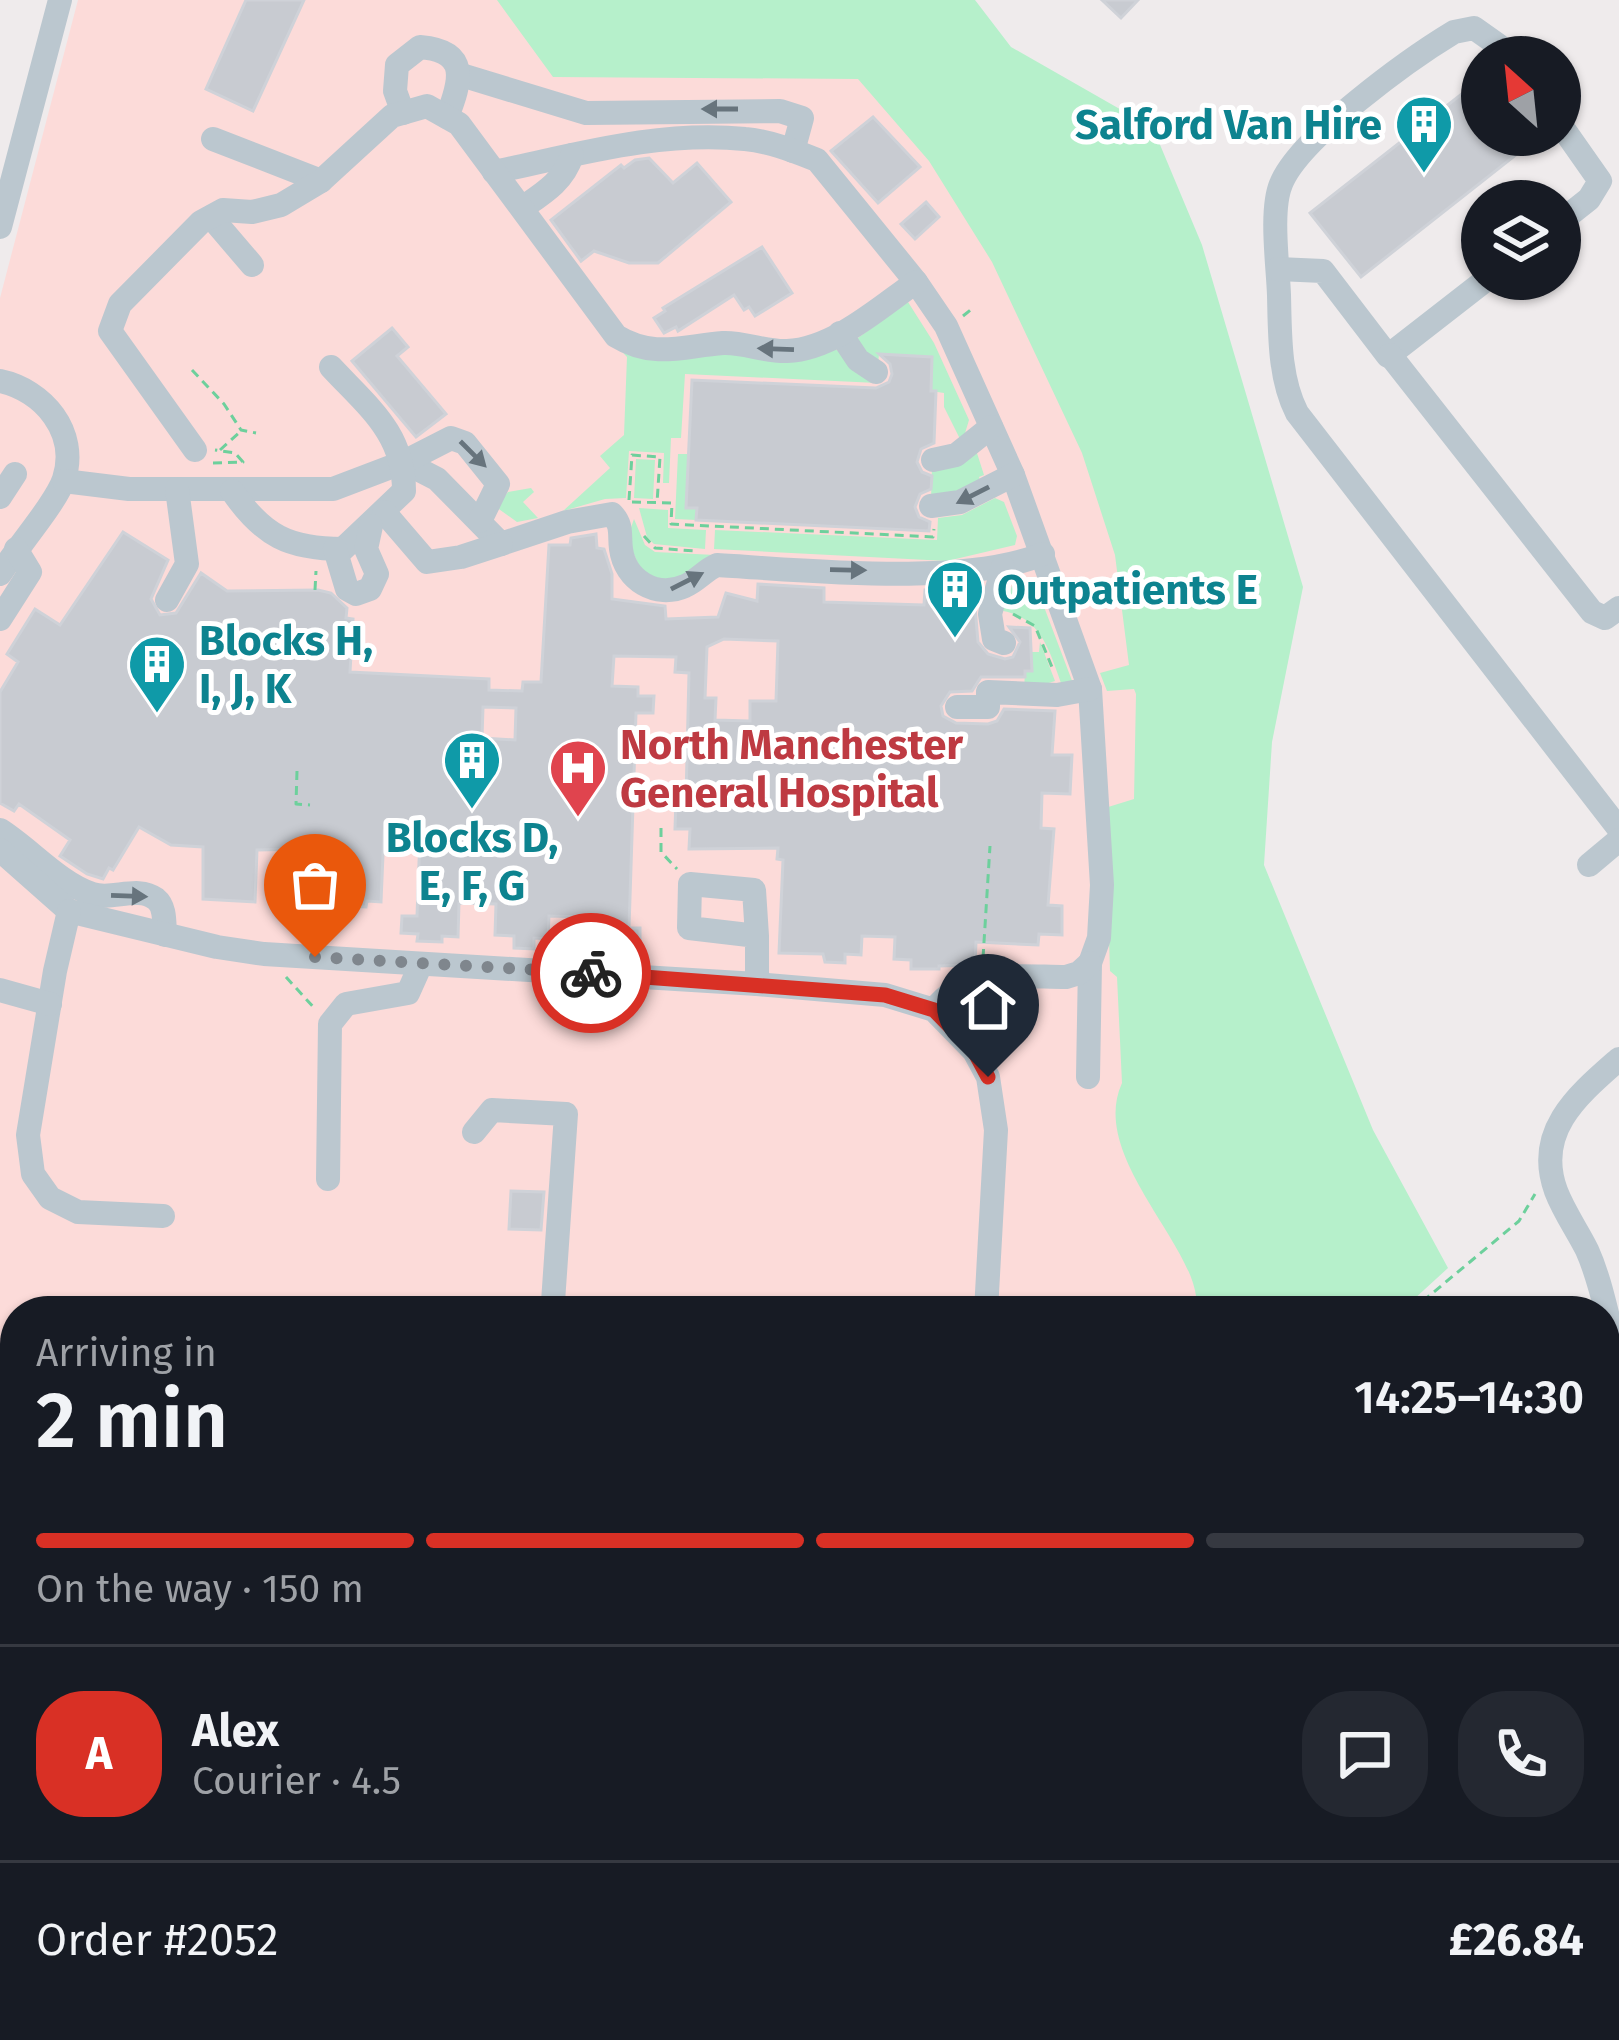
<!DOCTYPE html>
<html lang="en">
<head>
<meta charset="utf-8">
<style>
	body { margin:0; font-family:"Fira Sans",sans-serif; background:#242831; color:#f1f3f6; height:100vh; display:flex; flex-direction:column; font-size:45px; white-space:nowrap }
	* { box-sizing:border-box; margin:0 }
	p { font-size:39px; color:#9ea1a6 }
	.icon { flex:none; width:66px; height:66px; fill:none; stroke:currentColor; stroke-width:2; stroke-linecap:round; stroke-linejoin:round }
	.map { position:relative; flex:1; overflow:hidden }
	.drawer { position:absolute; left:0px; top:1296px; width:1620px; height:744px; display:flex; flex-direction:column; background:#171b24; border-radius:48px 48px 0 0; box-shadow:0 3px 9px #0004 }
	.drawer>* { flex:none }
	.needle { width:78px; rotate:333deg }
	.controls { position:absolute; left:1461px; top:36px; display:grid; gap:24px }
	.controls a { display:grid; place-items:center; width:120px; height:120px; border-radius:50%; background:#171b24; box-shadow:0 3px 9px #0004; font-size:60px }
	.pin { position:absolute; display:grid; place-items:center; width:102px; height:102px; color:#fff; margin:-123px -51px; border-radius:50% 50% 50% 0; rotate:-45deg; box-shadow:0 0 12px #0007 }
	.pin .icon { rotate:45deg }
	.courier { position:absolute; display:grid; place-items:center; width:120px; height:120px; margin:-60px; border:9px solid #d93025; border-radius:50%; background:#fff; color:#222; box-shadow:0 3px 15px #0007 }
	.head em { font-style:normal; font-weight:600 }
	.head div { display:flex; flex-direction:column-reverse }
	.head { display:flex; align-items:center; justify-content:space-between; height:204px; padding:0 36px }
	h1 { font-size:78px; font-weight:600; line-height:90px }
	.bar { display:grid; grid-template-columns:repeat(4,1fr); gap:18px 12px; align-content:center; height:144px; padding:0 36px }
	.bar i { height:15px; border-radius:9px; background:#363941 }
	.bar .active { background:#d93025 }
	.bar p { grid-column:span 4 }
	.line { display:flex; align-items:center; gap:30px; padding:0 36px; border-top:3px solid #363941 }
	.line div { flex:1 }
	.round { display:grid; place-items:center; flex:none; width:126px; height:126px; border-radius:48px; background:#242831 }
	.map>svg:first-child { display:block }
</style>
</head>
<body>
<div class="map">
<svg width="1619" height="2040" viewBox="0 0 1619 2040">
	<rect width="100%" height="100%" fill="#efebec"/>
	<path fill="#fcdbd9" d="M 78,0 L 525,0 L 865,41 L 1118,451 L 1217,1311 L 15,1311 L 15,1435 L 0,1408 L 0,298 Z"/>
	<g fill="#b6f0cb">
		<path d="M 497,0 L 975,0 L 1011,47 L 1153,128 L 1202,245 L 1303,587 L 1272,742 L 1264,865 L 1373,1130 L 1448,1268 L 1401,1311 L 1198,1311 C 1197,1302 1196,1292 1193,1283 C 1175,1226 1092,1148 1122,1083 L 1117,977 L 1110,971 L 1105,808 L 1134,799 L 1136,694 L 1134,689 L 1107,691 L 1100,673 L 1129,665 L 1115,555 L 1082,453 L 992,262 L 929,161 L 858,79 L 553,77 Z"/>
		<path d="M 908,302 L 934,343 L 969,420 L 962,443 L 944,407 L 944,393 L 931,391 L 932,357 L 879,354 L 878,365 L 855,340 Z"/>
		<path d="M 612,341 L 833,347 L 877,383 L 685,374 L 681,438 L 671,438 L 669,483 L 663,483 L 664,453 L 629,451 L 626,498 L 605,499 L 563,511 L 610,468 L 600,456 L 624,435 L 627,357 Z"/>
		<path d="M 976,450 L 984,475 L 979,477 L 981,483 L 931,499 L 932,466 Z"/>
		<path d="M 678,454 L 689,454 L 686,507 L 697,508 L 696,520 L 675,519 Z"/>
		<path d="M 636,459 L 655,460 L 653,499 L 634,498 Z"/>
		<path d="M 531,488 L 534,492 L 523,502 L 538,518 L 517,522 L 496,507 L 508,492 Z"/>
		<path d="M 995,498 L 1004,502 L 1017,536 L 1015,545 L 947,561 L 714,549 L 715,530 L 937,540 L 938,518 L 962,515 Z"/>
		<path d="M 639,508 L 668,510 L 668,528 L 706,530 L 705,549 L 654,544 L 647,537 Z"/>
		<path d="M 634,519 L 645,545 L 655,552 L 735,556 L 674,581 L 644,577 L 627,539 Z"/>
		<path d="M 1029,578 L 1035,583 L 1074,686 L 1063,688 C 1050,654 1043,618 1003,611 L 1013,583 Z"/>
		<path d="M 1040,642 L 1055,681 L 1024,691 L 1025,671 L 1031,670 L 1032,652 L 1039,652 Z"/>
		<path d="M 0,1436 L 15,1458 L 15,2025 L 174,2025 L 139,2040 L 0,2040 Z"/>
	</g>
	<g fill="#c8cbd1" stroke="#cfd2d8" stroke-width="3" fill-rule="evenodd">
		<path d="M 246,0 L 304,0 L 253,111 L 206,89 Z"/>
		<path d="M 1102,0 L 1138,0 L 1121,18 Z"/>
		<path d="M 1482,78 L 1482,135 L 1541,135 L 1361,277 L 1310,213 Z"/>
		<path d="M 873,117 L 920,167 L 878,203 L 831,151 Z"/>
		<path d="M 649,158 L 673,183 L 697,163 L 731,202 L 658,263 L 629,263 L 594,251 L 581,261 L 551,220 L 621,165 L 624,168 L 635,160 Z"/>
		<path d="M 926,202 L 939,217 L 915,239 L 901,224 Z"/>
		<path d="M 762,247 L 792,293 L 755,316 L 749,307 L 744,310 L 734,295 L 678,331 L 676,327 L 664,333 L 654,318 L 665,311 L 663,308 Z"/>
		<path d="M 392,328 L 408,347 L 397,356 L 446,414 L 416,437 L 352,361 Z"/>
		<path d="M 879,354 L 932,357 L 931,391 L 936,391 L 934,443 L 921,449 L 917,462 L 922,472 L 932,476 L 931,489 L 920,494 L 915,507 L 919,517 L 930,522 L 929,531 L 696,520 L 697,508 L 686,508 L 692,380 L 876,388 L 889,382 L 892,374 L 890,364 Z"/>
		<path d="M 123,532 L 168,560 L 151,599 L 160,615 L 176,613 L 201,573 L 227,591 L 318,590 L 331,593 L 347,608 L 346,618 L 353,619 L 350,672 L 489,679 L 489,690 L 522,691 L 523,682 L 541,682 L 549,545 L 570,545 L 571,538 L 596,534 L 597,548 L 604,549 L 612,574 L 612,599 L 665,606 L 666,619 L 718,617 L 726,593 L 757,601 L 758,584 L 824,588 L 824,602 L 924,605 L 925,590 L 950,588 L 949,606 L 975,607 L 978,642 L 988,654 L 1005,659 L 1013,657 L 1020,642 L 1009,627 L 1030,628 L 1032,671 L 1025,671 L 1025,677 L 981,677 L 972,691 L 950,692 L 941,706 L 943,716 L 956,723 L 988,724 L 997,721 L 1004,709 L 1055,711 L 1052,755 L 1072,755 L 1070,794 L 1042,793 L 1041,828 L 1054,829 L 1048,905 L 1062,906 L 1062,935 L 1039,934 L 1038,945 L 976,942 L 975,965 L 939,966 L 939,969 L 911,969 L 911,960 L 894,959 L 895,937 L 862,936 L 861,955 L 845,954 L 845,963 L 825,962 L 823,954 L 779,953 L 783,860 L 777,859 L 778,848 L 689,849 L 690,829 L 675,829 L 676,799 L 686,799 L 689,673 L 675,672 L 676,657 L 614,656 L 612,686 L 638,687 L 638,696 L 654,696 L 653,713 L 636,713 L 629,928 L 640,928 L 640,943 L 625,943 L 625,953 L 604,952 L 605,942 L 586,941 L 587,917 L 549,916 L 548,939 L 534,938 L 534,949 L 514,948 L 514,936 L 495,935 L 496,904 L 459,903 L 458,937 L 442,936 L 442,942 L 417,941 L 418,934 L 401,933 L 402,916 L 417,916 L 420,836 L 413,836 L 413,832 L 384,831 L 381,902 L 367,901 L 366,907 L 342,906 L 342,915 L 313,914 L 314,901 L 291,900 L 291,883 L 307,883 L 309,849 L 257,850 L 255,902 L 203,899 L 203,847 L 171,845 L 139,827 L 113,870 L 109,868 L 103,879 L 87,874 L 60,856 L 70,840 L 19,804 L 14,811 L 0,803 L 0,692 L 18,662 L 7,654 L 35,609 L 60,625 ZM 724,639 L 778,641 L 776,701 L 750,701 L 750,721 L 715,720 L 716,698 L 705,698 L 707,647 ZM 483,707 L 516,708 L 515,740 L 482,738 Z"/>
		<path d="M 511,1191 L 544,1192 L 541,1230 L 509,1229 Z"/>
		<path d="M 290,2025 L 347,2025 L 318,2040 L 263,2040 Z"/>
		<path d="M 452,2025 L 480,2025 L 488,2040 L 460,2040 Z"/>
		<path d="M 548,2025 L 578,2025 L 586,2040 L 556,2040 Z"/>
		<path d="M 731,2025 L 745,2025 L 750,2040 L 695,2040 Z"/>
	</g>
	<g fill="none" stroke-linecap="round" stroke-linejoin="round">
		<g stroke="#6dd09c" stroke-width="3" stroke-dasharray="9 6" stroke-linecap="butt">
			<path d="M 963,316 L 973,308"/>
			<path d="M 192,370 L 224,404 L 241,430 L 256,433"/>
			<path d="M 220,450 L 240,432"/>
			<path d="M 213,463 L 243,462 L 235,453 L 215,450"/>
			<path d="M 629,500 L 632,455 L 660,457 L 657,503"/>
			<path d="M 632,502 L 672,503 L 671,524 L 933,537 L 934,529"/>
			<path d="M 644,536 L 655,548 L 695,551"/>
			<path d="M 315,590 L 316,571"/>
			<path d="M 1079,596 L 1090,593"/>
			<path d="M 1013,614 L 1035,626 L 1054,672"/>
			<path d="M 297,771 L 296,804 L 310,805"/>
			<path d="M 661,828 L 661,852 L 677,869"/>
			<path d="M 983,958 L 990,846"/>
			<path d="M 286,977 L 316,1010"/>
			<path d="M 1411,1311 L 1519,1221 L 1535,1194"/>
			<path d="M 0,1501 L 15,1502"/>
			<path d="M 0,1779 L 15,1768"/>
			<path d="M 0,1912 L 15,1933"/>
			<path d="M 52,2040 L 74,2025"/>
		</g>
		<g stroke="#bbc7cf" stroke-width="24">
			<path d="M 1508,57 L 1498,45 L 1474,28 L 1454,32 C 1411,58 1299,138 1281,184 C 1270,210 1278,266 1279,295 C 1280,334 1279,378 1297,413 L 1619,829"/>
			<path d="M 458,74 L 586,113 L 780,111 L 802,118 L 793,151"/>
			<path d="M 403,113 L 395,91 L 397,65 L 420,47 C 470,51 461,81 447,117"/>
			<path d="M 1560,124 L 1600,181 L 1589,199 L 1560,222"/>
			<path d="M 213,139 L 321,181"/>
			<path d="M 494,172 C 575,155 661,130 745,139 C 769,141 794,151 817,160 L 916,282 L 946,326 L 1013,475 L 1090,689 L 1102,885 L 1099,938 L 1090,963 L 1088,1077"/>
			<path d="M 522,208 C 544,193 564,181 572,155"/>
			<path d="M 211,217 L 252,265"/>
			<path d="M 0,227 L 60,0"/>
			<path d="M 1278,269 L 1323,271 L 1388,356 L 1487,279"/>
			<path d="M 840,333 L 858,360 L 876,372"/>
			<path d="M 1390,355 L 1592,612 L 1605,618 L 1619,608"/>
			<path d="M 0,381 C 43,390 79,432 64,479 C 56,503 15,550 0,574"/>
			<path d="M 195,450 L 110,331 L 120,304 L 201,222 L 223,210 L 252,212 L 281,205 L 321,181 L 392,116 L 427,106 L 459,124 L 616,336 C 654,359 682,346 723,343 C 744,342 765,352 787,351 C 834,349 880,307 916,282"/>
			<path d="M 933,460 L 956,455 L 991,427"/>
			<path d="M 404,462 L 437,479 L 501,544 L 567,522 L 612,514 C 623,526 619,534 621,549 C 625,580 656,599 685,586 C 697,581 705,570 717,565 C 805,570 964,587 1043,554"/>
			<path d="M 64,481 L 129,489 L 333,489 L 404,462 L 451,438 L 465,443 L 498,484 L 480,521"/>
			<path d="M 232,491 C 263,536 289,549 343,549 L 404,491 C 404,433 368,407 331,367"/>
			<path d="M 0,497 L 15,474"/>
			<path d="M 931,506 L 960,502 L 1013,475"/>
			<path d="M 384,512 L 427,562 L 461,557 L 501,544"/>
			<path d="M 335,549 L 347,589 L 356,594 L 370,589 L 377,574 L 366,549 L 371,526"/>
			<path d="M 1003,567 L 990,614 L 994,639 L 1004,643"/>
			<path d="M 167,600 L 187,564 L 177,489"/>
			<path d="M 0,619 L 30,572 L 16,549"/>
			<path d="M 957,707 L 988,707 L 988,692 L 1057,695 L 1090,689"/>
			<path d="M 0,830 C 30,849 59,883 92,894 C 112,901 137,885 156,899 C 166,907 164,924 165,935"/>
			<path d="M 0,850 L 69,911 L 217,947 L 264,954 L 757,984 L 885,995 L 934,1010 L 974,1051 L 988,1077 L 996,1130 L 986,1311"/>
			<path d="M 1589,865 L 1619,840"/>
			<path d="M 69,911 L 55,971 L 28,1135 L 33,1174 L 50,1198 L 78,1212 L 163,1216"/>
			<path d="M 757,936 L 754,890 L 690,884 L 689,928 L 757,936 L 757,984"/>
			<path d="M 0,990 L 50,1004"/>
			<path d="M 934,1010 C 965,968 1018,977 1066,977 L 1079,973 L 1090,963"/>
			<path d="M 1619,1059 C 1578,1095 1534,1131 1556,1191 C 1564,1212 1577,1230 1587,1250 C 1602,1283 1608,1323 1619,1358"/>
			<path d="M 474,1132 L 492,1110 L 566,1114 L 553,1302"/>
			<path d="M 328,1179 L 330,1024 L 346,1004 L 408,993 L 421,964"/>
			<path d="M 1605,1578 L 1619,1574"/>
			<path d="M 1619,1757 L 1615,1759 L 1619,1774"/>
			<path d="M 652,2025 L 671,2040"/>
			<path d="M 794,2025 L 799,2040"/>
			<path d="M 1472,2025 L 1497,2040"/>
			<path d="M 1182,2034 L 1184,2040"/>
			<path d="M 189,2040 L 217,2025"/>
			<path d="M 394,2040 L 423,2025"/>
			<path d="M 1071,2040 L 1085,2037"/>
		</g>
	</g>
	<defs><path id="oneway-solid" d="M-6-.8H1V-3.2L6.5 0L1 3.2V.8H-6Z" transform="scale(3)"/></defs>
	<g fill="#67747d">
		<use href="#oneway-solid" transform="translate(720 109) rotate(-180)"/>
		<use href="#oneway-solid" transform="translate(776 349) rotate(-178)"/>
		<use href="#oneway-solid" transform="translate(473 454) rotate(45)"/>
		<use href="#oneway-solid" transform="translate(973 495) rotate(153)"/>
		<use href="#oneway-solid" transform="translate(848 570) rotate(1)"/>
		<use href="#oneway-solid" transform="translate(687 581) rotate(-27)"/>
		<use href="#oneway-solid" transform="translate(129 896) rotate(2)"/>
	</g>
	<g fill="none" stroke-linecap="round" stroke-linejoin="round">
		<path stroke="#7f868d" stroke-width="12" stroke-dasharray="0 21.6" d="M 315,957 L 591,973"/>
		<path stroke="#d93025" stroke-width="15" d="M 591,973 L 885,995 L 934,1010 L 974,1051 L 988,1077"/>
	</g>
	<defs>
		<g id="building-pin" transform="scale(3)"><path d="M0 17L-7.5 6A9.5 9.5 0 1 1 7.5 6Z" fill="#0f9aa8" stroke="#fff"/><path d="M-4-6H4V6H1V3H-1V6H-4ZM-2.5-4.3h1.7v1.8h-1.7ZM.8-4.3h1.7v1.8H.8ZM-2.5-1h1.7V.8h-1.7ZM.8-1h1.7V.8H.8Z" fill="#fff"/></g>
		<g id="hospital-pin" transform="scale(3)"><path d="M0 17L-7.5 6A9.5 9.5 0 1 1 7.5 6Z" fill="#e0444e" stroke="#fff"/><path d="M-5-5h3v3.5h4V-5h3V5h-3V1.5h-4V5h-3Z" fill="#fff"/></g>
	</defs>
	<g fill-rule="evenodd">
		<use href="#building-pin" x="1424" y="124"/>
		<use href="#building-pin" x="955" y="589"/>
		<use href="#building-pin" x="157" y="664"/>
		<use href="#building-pin" x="472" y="760"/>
		<use href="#hospital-pin" x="578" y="768"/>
	</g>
	<g text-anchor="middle" stroke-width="10" stroke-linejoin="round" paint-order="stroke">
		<g font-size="42" font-weight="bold" fill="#0d838f" stroke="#fff" text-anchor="start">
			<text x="1382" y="139" text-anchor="end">Salford Van Hire</text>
			<text x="997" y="604">Outpatients E</text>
			<text x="199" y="655">Blocks H,<tspan x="199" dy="48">I, J, K</tspan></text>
			<text x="472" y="852" text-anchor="middle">Blocks D,<tspan x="472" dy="48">E, F, G</tspan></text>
		</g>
		<g font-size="42" font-weight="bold" fill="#be3a42" stroke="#fff" text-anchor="start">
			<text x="620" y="759">North Manchester<tspan x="620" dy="48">General Hospital</tspan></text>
		</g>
	</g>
</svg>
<div class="controls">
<a><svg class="needle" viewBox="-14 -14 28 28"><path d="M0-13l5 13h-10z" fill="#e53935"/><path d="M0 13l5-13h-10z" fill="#9ea1a6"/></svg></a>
<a><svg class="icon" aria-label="layers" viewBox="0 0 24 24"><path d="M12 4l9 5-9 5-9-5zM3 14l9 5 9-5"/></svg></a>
</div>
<div class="pin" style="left:315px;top:957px;background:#ea580c"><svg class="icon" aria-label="bag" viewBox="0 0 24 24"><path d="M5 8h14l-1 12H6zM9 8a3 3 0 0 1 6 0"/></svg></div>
<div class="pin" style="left:988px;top:1077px;background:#1f2937"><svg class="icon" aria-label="home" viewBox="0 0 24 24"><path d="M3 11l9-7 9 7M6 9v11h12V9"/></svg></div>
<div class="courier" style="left:591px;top:973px"><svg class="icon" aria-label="bike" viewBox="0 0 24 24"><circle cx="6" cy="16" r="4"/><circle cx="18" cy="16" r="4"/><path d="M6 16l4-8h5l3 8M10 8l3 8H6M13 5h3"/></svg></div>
<section class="drawer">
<div class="head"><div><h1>2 min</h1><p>Arriving in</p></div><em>14:25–14:30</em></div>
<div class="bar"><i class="active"></i><i class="active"></i><i class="active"></i><i></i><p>On the way · 150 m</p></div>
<div class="line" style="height:216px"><b class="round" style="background:#d93025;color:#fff">A</b><div><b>Alex</b><p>Courier · 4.5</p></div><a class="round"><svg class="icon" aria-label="chat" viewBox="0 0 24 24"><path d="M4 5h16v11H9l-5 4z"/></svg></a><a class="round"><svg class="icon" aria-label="phone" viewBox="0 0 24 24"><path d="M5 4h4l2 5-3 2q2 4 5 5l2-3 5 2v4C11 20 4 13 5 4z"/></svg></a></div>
<div class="line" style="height:156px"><div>Order #2052</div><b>£26.84</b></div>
</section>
</div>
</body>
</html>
